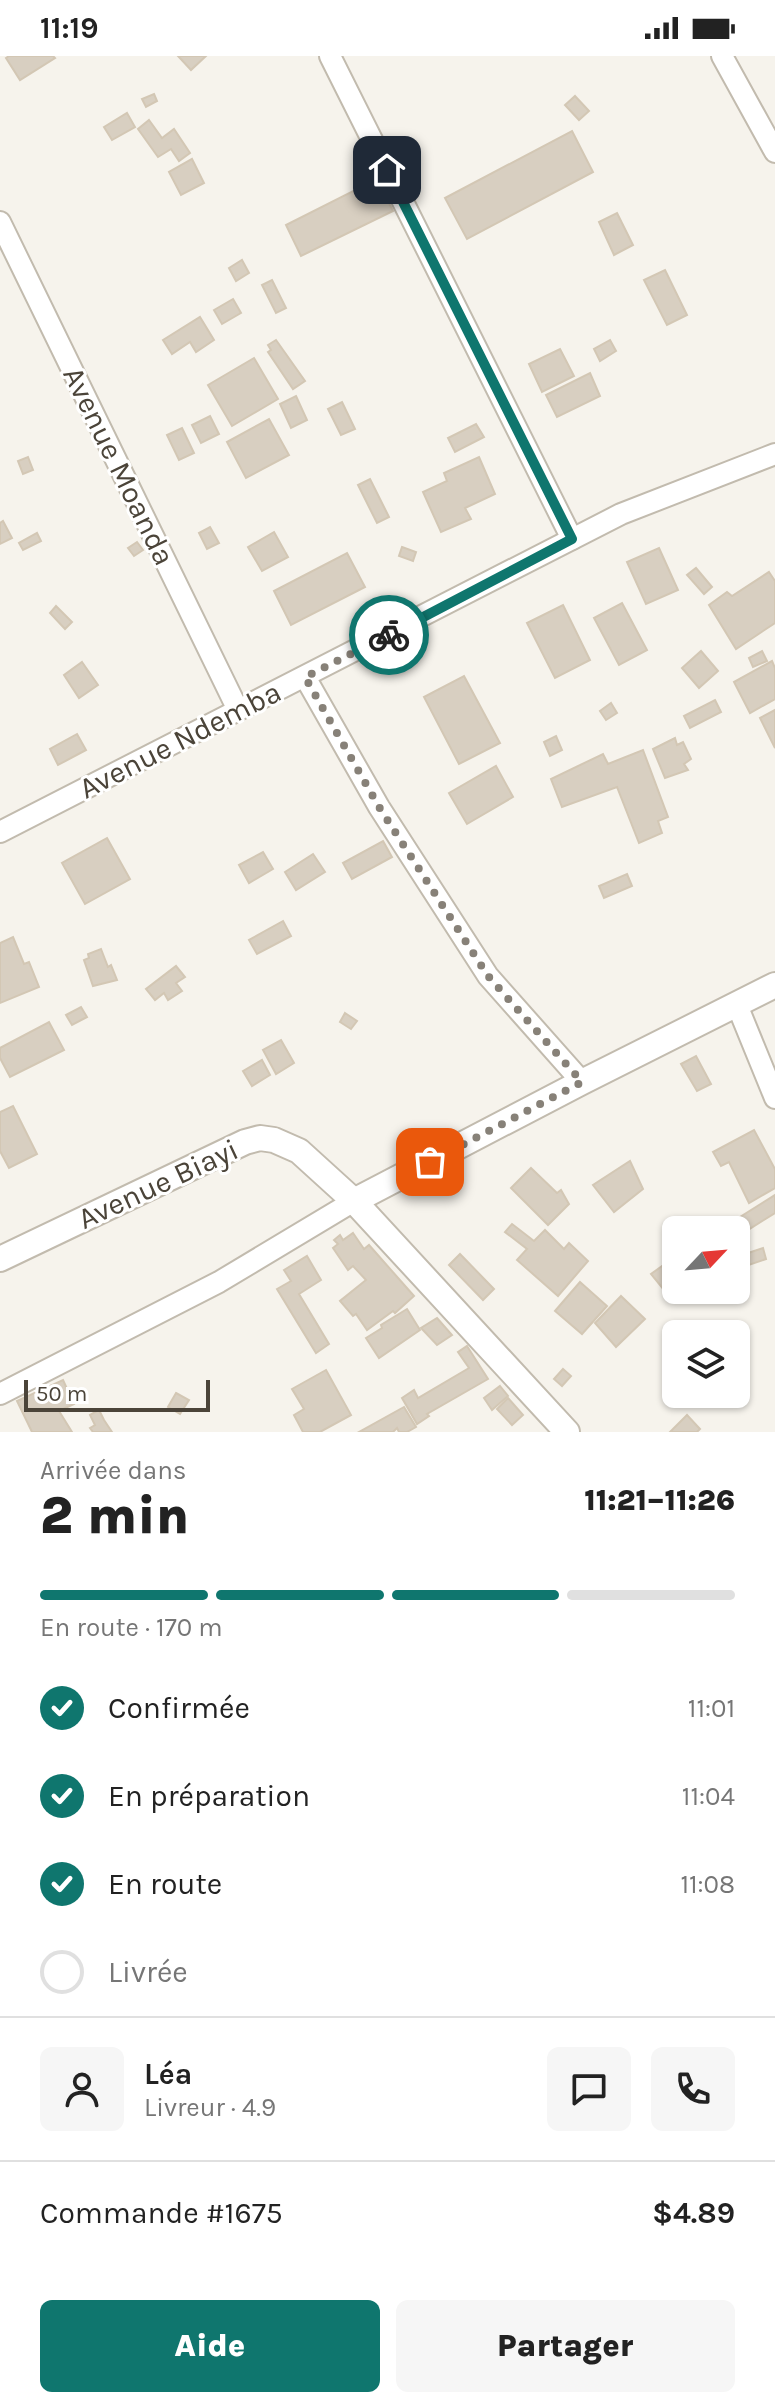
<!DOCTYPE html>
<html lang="fr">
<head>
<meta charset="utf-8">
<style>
	body { margin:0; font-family:Karla,sans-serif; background:#f6f6f6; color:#222; height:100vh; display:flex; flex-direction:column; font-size:30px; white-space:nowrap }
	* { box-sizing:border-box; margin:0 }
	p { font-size:26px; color:#767676 }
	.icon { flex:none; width:44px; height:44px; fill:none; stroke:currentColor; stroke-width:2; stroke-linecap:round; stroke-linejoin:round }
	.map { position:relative; height:1376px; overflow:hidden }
	.drawer { display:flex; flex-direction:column; background:#fff; flex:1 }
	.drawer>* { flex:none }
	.needle { width:52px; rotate:64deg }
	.fabs { position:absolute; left:662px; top:1160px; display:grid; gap:16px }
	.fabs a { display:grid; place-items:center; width:88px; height:88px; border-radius:12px; background:#fff; box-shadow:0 2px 6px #0004; font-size:40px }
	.scale { position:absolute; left:24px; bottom:20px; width:186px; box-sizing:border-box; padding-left:8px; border:4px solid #4b4439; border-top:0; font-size:22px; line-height:28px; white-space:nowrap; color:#4b4439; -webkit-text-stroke:6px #fff; paint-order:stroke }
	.pin { position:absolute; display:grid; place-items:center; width:68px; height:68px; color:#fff; margin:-34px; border-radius:16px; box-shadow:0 4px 12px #0006 }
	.courier { position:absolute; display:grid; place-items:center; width:80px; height:80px; margin:-40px; border:6px solid #0f766e; border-radius:50%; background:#fff; color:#222; box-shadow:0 2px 10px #0007 }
	.head em { font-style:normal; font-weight:800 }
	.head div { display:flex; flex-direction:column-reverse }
	.head { display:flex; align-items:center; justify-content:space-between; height:136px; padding:0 40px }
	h1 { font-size:52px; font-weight:800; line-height:60px }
	.bar { display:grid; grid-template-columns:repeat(4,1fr); gap:12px 8px; align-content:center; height:96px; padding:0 40px }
	.bar i { height:10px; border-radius:6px; background:#e0e0e0 }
	.bar .active { background:#0f766e }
	.bar p { grid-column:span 4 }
	.line { display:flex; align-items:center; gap:20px; padding:0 40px; border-top:2px solid #e0e0e0 }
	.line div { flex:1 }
	.round { display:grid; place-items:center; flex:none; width:84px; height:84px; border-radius:12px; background:#f6f6f6 }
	ol { padding:0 40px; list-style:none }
	li { display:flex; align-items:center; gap:24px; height:88px }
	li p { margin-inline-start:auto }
	li .icon { padding:8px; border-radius:50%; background:#0f766e; color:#fff; stroke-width:4 }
	li:last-child { color:#767676 }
	li i { width:44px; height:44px; border:4px solid #e0e0e0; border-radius:50% }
	.button { display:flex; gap:16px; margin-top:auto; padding:16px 40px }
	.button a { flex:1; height:92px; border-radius:12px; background:#0f766e; color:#fff; font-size:32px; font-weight:800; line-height:92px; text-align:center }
	.button a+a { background:#f6f6f6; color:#222 }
	.status { display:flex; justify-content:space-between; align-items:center; height:56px; padding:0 40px; background:#fff; direction:ltr }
	.status svg { height:22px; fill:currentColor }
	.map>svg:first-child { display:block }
</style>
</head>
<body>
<div class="status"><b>11:19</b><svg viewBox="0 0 49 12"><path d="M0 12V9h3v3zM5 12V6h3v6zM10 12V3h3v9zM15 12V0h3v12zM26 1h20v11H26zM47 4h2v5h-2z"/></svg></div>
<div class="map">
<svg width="775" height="1376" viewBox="0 0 775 1376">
	<rect width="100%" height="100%" fill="#f6f3ec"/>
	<g fill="#d8cfc1" stroke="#d3c7b4" stroke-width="2">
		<path d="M 9,0 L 53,0 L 55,2 L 20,24 L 6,2 Z"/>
		<path d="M 178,0 L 206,0 L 191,14 Z"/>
		<path d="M 154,38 L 157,45 L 146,51 L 142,43 Z"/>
		<path d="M 575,40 L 589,55 L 579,64 L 565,49 Z"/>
		<path d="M 127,57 L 135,71 L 112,84 L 104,71 Z"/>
		<path d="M 149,64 L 162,82 L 174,73 L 190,97 L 179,105 L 171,93 L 158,101 L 138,73 Z"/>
		<path d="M 572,75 L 593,116 L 467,183 L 445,142 Z"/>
		<path d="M 192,103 L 204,127 L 181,139 L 169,116 Z"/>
		<path d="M 377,123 L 393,155 L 301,200 L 286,169 Z"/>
		<path d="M 617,157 L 633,189 L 614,199 L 599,166 Z"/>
		<path d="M 242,204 L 249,217 L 236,225 L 229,212 Z"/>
		<path d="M 665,214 L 687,259 L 667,269 L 644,224 Z"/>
		<path d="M 272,224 L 286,252 L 276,257 L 262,229 Z"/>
		<path d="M 233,243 L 241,257 L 222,268 L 214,254 Z"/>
		<path d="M 200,261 L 214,284 L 196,296 L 190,286 L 172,298 L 163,284 Z"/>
		<path d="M 276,284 L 305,325 L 293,333 L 268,296 L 271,294 L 268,289 Z"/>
		<path d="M 610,284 L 616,295 L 600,305 L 594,293 Z"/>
		<path d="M 560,293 L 574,320 L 542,336 L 529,308 Z"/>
		<path d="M 254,302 L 278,343 L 232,370 L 208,329 Z"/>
		<path d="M 590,317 L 600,340 L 557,361 L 546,339 Z"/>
		<path d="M 296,340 L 307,364 L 291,372 L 280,348 Z"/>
		<path d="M 342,346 L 355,373 L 341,379 L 328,353 Z"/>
		<path d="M 210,360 L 219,378 L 201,387 L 192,369 Z"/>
		<path d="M 269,363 L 289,399 L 246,422 L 227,386 Z"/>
		<path d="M 476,368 L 484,381 L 455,396 L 448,382 Z"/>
		<path d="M 182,372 L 194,397 L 179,404 L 167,379 Z"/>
		<path d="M 28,401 L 33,414 L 23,418 L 18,405 Z"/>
		<path d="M 479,401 L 495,438 L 465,452 L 471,463 L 441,476 L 423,436 L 447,425 L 444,417 Z"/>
		<path d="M 370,423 L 389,461 L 377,467 L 358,429 Z"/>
		<path d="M 3,465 L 12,482 L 0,488 L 0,467 Z"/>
		<path d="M 210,471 L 219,487 L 207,493 L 199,477 Z"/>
		<path d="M 274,476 L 288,501 L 262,515 L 248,491 Z"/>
		<path d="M 37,477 L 41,485 L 23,494 L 19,487 Z"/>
		<path d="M 137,486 L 143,494 L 134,500 L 128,492 Z"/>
		<path d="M 402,491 L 416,496 L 413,505 L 399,500 Z"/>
		<path d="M 659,492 L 678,534 L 646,548 L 627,506 Z"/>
		<path d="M 347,497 L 365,531 L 291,569 L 274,535 Z"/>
		<path d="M 696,512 L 712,531 L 704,538 L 687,519 Z"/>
		<path d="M 769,516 L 775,525 L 775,567 L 736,593 L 709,549 L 727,536 L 732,540 Z"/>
		<path d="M 622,547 L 647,594 L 619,609 L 594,562 Z"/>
		<path d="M 563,549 L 590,604 L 555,622 L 527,567 Z"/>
		<path d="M 56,550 L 72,566 L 65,573 L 50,557 Z"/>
		<path d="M 701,595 L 718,615 L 699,632 L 682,612 Z"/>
		<path d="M 762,595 L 767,605 L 753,611 L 749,602 Z"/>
		<path d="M 772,605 L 775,612 L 775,643 L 750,657 L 734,626 Z"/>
		<path d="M 82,606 L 98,629 L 79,642 L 64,619 Z"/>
		<path d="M 464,620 L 500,687 L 459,708 L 424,641 Z"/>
		<path d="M 715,644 L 721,656 L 690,672 L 684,660 Z"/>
		<path d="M 611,647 L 617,657 L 606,664 L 600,655 Z"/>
		<path d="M 775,654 L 775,692 L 760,662 Z"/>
		<path d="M 77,678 L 86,694 L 58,709 L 50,693 Z"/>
		<path d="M 556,680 L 562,694 L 550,700 L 544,686 Z"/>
		<path d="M 675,682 L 677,689 L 683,686 L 691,703 L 684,708 L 688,714 L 665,722 L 653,693 Z"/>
		<path d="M 643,694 L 668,761 L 658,765 L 662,777 L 639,787 L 617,731 L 562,751 L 551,723 L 603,698 L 608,708 Z"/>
		<path d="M 496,710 L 513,741 L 467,768 L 449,737 Z"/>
		<path d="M 107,782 L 130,823 L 85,848 L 62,807 Z"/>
		<path d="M 383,785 L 392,801 L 352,823 L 343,807 Z"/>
		<path d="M 263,796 L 273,813 L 249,827 L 239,809 Z"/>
		<path d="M 313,798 L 325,816 L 296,834 L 285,816 Z"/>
		<path d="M 627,818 L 632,830 L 604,842 L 599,830 Z"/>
		<path d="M 283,865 L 291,880 L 257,898 L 249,884 Z"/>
		<path d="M 13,881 L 24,908 L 29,906 L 39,931 L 0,947 L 0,887 Z"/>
		<path d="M 101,893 L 108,911 L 111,909 L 117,924 L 93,930 L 84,904 L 89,902 L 88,898 Z"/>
		<path d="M 176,910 L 185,921 L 176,927 L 182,935 L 168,944 L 164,937 L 155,944 L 146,933 Z"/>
		<path d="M 81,951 L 87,961 L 72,969 L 66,959 Z"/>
		<path d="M 345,957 L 357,965 L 351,973 L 340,966 Z"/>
		<path d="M 49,966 L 64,994 L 10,1021 L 0,1002 L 0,992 Z"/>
		<path d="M 281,984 L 294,1007 L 276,1018 L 263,994 Z"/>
		<path d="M 696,1000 L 711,1028 L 697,1035 L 681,1008 Z"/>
		<path d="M 262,1004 L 270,1019 L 252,1030 L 243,1015 Z"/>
		<path d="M 13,1050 L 37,1098 L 9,1112 L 0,1095 L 0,1056 Z"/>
		<path d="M 754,1074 L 775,1113 L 775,1132 L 749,1147 L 729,1106 L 721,1110 L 713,1096 Z"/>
		<path d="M 630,1105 L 643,1133 L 614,1156 L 593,1129 Z"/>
		<path d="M 531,1112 L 557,1137 L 561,1134 L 569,1148 L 548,1169 L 511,1132 Z"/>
		<path d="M 775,1139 L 775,1157 L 740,1179 L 732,1166 Z"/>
		<path d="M 512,1168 L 534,1185 L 545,1174 L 564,1193 L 569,1187 L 588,1205 L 558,1240 L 517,1204 L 527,1193 L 505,1176 Z"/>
		<path d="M 353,1177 L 364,1193 L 369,1189 L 414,1240 L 395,1257 L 393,1255 L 367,1274 L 356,1258 L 353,1260 L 340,1245 L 366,1224 L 353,1210 L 348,1214 L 333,1192 L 338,1188 L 334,1184 L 340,1179 L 343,1184 Z"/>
		<path d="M 763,1192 L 766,1203 L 737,1213 L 736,1201 Z"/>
		<path d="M 460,1198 L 494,1233 L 483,1244 L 449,1209 Z"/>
		<path d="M 307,1200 L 321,1224 L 299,1238 L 329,1288 L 316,1297 L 277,1233 L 291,1225 L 284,1214 Z"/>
		<path d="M 676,1200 L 676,1230 L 668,1239 L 651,1218 Z"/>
		<path d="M 580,1226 L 607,1250 L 582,1278 L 555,1255 Z"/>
		<path d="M 621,1240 L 645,1263 L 616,1291 L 595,1267 Z"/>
		<path d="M 407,1253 L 420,1274 L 379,1302 L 366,1282 L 382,1272 L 381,1269 Z"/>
		<path d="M 437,1262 L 452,1279 L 437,1289 L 421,1272 Z"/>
		<path d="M 467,1290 L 488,1323 L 427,1358 L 429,1360 L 417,1368 L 402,1342 L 414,1334 L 418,1342 L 469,1312 L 458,1296 Z"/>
		<path d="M 563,1313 L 571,1320 L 562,1330 L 554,1323 Z"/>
		<path d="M 326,1314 L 351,1359 L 320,1376 L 303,1376 L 294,1359 L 304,1353 L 292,1333 Z"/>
		<path d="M 63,1324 L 74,1348 L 59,1355 L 72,1376 L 32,1376 L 17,1345 Z"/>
		<path d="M 500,1330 L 508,1340 L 492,1354 L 484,1342 Z"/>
		<path d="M 176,1337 L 189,1344 L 180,1358 L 168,1351 Z"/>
		<path d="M 508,1342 L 523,1359 L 512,1369 L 497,1353 Z"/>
		<path d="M 404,1351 L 416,1371 L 407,1376 L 399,1376 L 397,1372 L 393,1376 L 359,1376 Z"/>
		<path d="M 99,1354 L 104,1364 L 112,1376 L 93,1376 L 90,1372 L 95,1369 L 90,1359 Z"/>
		<path d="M 687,1359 L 700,1373 L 697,1376 L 670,1376 Z"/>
	</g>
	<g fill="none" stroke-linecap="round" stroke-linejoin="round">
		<g stroke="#c2bbae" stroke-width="24">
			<g id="minor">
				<path d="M 330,0 L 572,483"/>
				<path d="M 722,0 L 775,96"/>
				<path d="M 0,166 L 238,654"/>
				<path d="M 305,621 L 379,751 L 488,920 L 582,1026"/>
				<path d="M 0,776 L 621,458 L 775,398"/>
				<path d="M 737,949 L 775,1042"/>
				<path d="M 0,1338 L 219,1226 L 354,1145"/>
			</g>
		</g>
		<g stroke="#c2bbae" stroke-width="28">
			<g id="tertiary">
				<path d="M 354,1145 L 582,1026 L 775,929"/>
				<path d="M 0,1203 L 245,1086 L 260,1082 L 274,1084 L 299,1095 L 354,1145 L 567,1376"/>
			</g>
		</g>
		<use href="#minor" stroke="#fff" stroke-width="20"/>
		<use href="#tertiary" stroke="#fff" stroke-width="24"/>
	</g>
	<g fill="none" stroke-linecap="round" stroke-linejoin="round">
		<path stroke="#878178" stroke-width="8" stroke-dasharray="0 14.4" d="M 389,579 L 305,621 L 379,751 L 488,920 L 582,1026 L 430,1106"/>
		<path stroke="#0f766e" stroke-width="10" d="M 387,114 L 572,483 L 389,579"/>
	</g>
	<g text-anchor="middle" stroke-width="6" stroke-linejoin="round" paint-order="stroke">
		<g font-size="30" fill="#4b4439" stroke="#fff">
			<text transform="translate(119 410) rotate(64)" y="10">Avenue Moanda</text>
			<text transform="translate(180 684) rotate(-27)" y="10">Avenue Ndemba</text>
			<text transform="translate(158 1128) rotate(-25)" y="10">Avenue Biayi</text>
		</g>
	</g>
</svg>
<div class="fabs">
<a><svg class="needle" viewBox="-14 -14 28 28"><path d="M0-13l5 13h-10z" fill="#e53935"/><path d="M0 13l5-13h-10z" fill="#767676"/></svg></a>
<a><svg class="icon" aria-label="layers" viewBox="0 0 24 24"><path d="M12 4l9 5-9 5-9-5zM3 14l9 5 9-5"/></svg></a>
</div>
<div class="scale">50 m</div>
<div class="pin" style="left:430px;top:1106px;background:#ea580c"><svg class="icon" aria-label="bag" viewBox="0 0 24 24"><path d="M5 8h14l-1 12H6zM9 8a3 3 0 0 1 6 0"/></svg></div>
<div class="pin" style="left:387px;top:114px;background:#1f2937"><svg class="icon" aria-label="home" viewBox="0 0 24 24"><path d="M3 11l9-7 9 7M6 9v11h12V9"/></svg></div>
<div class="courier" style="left:389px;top:579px"><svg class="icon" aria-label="bike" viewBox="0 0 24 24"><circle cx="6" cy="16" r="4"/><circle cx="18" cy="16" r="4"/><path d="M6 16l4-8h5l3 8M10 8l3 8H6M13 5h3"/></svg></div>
</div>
<section class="drawer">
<div class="head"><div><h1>2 min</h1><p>Arrivée dans</p></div><em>11:21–11:26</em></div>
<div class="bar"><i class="active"></i><i class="active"></i><i class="active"></i><i></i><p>En route · 170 m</p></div>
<ol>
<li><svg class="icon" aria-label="check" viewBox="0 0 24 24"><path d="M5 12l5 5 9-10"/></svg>Confirmée<p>11:01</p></li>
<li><svg class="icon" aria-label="check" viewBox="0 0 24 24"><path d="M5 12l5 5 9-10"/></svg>En préparation<p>11:04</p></li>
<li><svg class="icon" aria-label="check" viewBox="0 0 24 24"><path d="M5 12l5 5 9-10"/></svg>En route<p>11:08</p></li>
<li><i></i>Livrée</li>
</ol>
<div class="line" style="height:144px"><a class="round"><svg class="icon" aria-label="person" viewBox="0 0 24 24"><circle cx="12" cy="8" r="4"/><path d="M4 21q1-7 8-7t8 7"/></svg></a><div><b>Léa</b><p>Livreur · 4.9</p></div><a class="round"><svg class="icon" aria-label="chat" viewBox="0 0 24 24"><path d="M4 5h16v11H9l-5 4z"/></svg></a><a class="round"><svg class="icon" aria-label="phone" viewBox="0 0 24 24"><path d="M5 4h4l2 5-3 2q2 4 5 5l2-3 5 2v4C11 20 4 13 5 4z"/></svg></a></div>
<div class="line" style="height:104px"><div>Commande #1675</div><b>$4.89</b></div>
<div class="button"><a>Aide</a><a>Partager</a></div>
</section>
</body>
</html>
